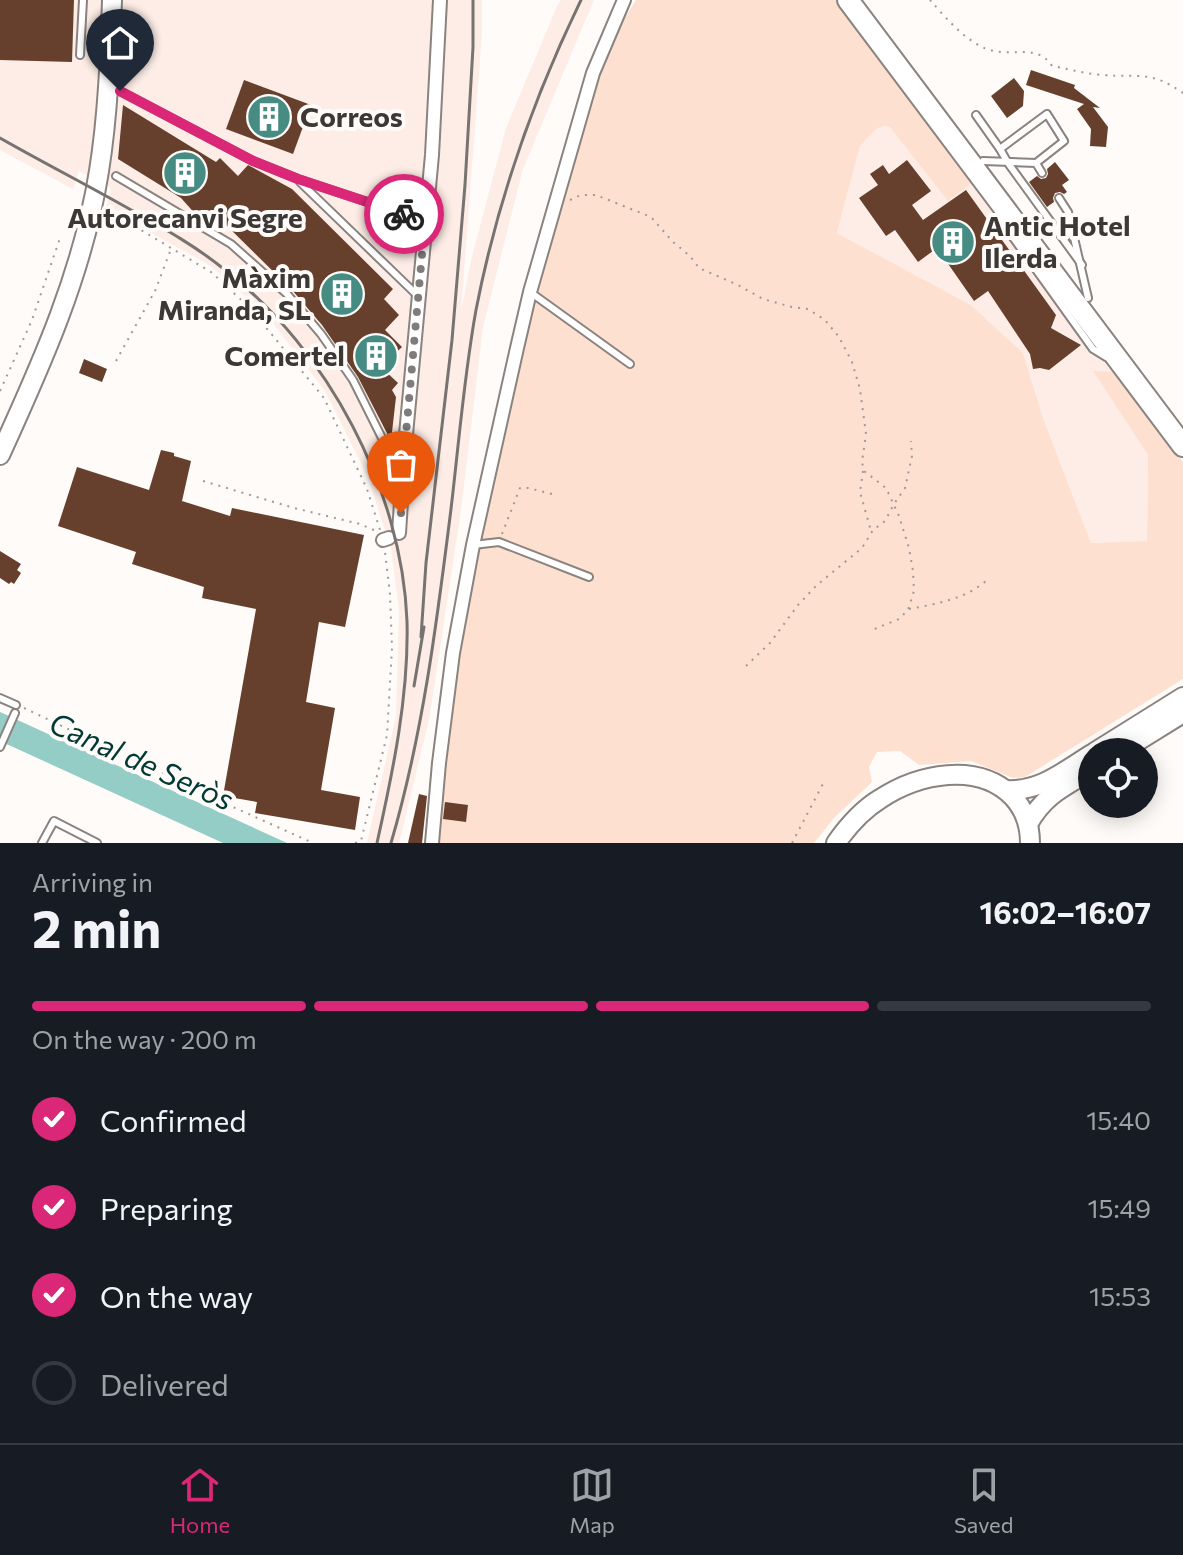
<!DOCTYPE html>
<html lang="en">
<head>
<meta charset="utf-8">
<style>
	body { margin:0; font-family:Commissioner,sans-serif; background:#20242c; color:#f1f3f6; height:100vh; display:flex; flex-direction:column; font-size:30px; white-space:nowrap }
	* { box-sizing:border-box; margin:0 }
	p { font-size:26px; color:#9ea1a6 }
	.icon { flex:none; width:44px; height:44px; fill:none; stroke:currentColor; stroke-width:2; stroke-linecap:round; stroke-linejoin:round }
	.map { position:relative; height:843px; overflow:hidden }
	.sheet { display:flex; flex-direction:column; background:#171b24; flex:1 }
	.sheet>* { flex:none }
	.fabs { position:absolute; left:1078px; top:738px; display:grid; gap:16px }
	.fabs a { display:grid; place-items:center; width:80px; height:80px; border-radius:50%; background:#171b24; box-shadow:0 4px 20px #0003; font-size:40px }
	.pin { position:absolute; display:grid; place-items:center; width:68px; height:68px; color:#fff; margin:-82px -34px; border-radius:50% 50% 50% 0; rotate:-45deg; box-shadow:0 0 8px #0007 }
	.pin .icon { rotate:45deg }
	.courier { position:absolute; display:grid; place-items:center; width:80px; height:80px; margin:-40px; border:6px solid #db2777; border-radius:50%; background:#fff; color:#222; box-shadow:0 2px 10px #0007 }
	.head em { font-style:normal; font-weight:700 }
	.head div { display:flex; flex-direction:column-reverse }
	.head { display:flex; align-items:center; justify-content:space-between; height:136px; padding:0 32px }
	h1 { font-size:52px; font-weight:700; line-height:60px }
	.bar { display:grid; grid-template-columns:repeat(4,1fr); gap:12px 8px; align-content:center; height:96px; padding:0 32px }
	.bar i { height:10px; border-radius:6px; background:#363941 }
	.bar .current { background:#db2777 }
	.bar p { grid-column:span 4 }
	ol { padding:0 32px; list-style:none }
	li { display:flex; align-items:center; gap:24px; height:88px }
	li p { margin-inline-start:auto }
	li .icon { padding:8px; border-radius:50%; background:#db2777; color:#fff; stroke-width:4 }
	li:last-child { color:#9ea1a6 }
	li i { width:44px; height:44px; border:4px solid #363941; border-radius:50% }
	.menu { display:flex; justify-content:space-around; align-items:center; height:112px; border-top:2px solid #363941; background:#171b24; font-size:22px; color:#9ea1a6 }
	.menu a { display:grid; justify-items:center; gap:4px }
	.menu .current { color:#db2777 }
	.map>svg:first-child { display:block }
</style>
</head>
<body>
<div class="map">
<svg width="1183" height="843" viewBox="0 0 1183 843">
	<rect width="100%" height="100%" fill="#fefbf9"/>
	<g fill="#fdede6">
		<path d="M 0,0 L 482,0 L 482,33 L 461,312 L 471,260 L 506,128 L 557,6 L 561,0 L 594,0 L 523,169 L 483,327 L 461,510 L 429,720 L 399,843 L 367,843 L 396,716 L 399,610 L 391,549 L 367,475 L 325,391 L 269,318 L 211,266 L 106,208 L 111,188 L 79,171 L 73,189 L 0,150 Z"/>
		<path d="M 884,126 L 890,127 L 974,181 L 1117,372 L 1094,372 L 1148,455 L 1147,541 L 1091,543 L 1043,418 L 1023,353 L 971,305 L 837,233 L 860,146 L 876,129 Z"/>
	</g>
	<path fill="#fee0d1" d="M 636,0 L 839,0 L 974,181 L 948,201 L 890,127 L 884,126 L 876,129 L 860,146 L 837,233 L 971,305 L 1023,353 L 1043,418 L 1091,543 L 1147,541 L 1148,455 L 1093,371 L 1117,372 L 1183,462 L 1183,679 L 1025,777 L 1013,778 L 971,761 L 919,765 L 900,751 L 877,752 L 869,767 L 872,782 L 834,818 L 814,843 L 435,843 L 469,590 L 535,288 L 600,74 L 624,19 Z"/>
	<path fill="#93cdc5" d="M 0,712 L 287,843 L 223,843 L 0,741 Z"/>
	<g fill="#66402d">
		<path d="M 0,0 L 74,0 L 72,62 L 0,60 Z"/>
		<path d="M 1031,70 L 1075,85 L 1074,88 L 1100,108 L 1093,107 L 1108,127 L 1106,147 L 1090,146 L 1091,129 L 1077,109 L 1084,104 L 1026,85 Z"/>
		<path d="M 1014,78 L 1024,91 L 1023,106 L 1007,118 L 991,96 Z"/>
		<path d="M 244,80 L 311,105 L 293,154 L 226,129 Z"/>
		<path d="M 123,105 L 216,162 L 220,158 L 238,176 L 248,165 L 292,189 L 393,289 L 384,299 L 399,315 L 385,330 L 402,347 L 381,367 L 398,383 L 392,390 L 396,397 L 391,441 L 358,377 L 322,325 L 292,290 L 224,223 L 219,227 L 204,211 L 198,217 L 181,198 L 118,159 Z"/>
		<path d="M 907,160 L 931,191 L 912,205 L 923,220 L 966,190 L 1056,315 L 1051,328 L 1081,345 L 1049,370 L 1040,368 L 1033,369 L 1030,354 L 988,291 L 974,301 L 937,248 L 918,262 L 895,230 L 886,236 L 859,198 L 878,185 L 870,174 L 883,165 L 889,174 Z"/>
		<path d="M 1055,162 L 1069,180 L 1062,185 L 1067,192 L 1064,194 L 1060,192 L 1055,193 L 1053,198 L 1054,202 L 1047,207 L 1029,182 L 1037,176 L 1041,179 L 1046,178 L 1048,174 L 1047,169 Z"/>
		<path d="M 84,359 L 107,369 L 102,382 L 79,373 Z"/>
		<path d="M 161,450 L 174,453 L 174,456 L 191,461 L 182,501 L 230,516 L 232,508 L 364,535 L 345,627 L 319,622 L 306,702 L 335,708 L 321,790 L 360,797 L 355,830 L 255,813 L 257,802 L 223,796 L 256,609 L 202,598 L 204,587 L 132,564 L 136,552 L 58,526 L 77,467 L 149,490 Z"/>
		<path d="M 0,551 L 21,564 L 17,570 L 21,573 L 14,584 L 11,582 L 9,584 L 0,578 Z"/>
		<path d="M 419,794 L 427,796 L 422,843 L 408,843 Z"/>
		<path d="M 445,802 L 468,805 L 466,822 L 443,819 Z"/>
	</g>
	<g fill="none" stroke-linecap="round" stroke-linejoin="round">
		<g stroke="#8a837f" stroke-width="10">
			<g id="service">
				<path d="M 80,55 L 83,0"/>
				<path d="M 112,87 L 253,161 L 298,179 L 424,221"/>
				<path d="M 976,115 L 1000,149"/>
				<path d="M 983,161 L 1036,163 L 1042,173"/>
				<path d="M 1036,163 L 1064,141 L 1047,114 L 1000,149 L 1008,163 L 1082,265"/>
				<path d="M 116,176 L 231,244 L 287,294 L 321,334 L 353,380 L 386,446 L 401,466"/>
				<path d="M 300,182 L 418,296"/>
				<path d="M 1059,198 L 1068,212 L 1088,298"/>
				<path d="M 998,210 L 999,218 L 1093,349 L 1106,357"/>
				<path d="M 530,292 L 630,364"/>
				<path d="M 473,545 L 499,542 L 589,577"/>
				<path d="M 0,698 L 16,705"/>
				<path d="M 0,747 L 15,713"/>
				<path d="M 42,843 L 54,821 L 97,843"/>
			</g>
		</g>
		<g stroke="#8a837f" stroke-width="16">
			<g id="minor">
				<path d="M 399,533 L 404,456 L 432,155 L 440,0"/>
				<path d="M 383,540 L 389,538"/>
				<path d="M 432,843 L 439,763 L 453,653 L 473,545 L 517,348 L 530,292 L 593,73 L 624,0"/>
			</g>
		</g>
		<g stroke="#8a837f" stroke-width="22">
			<g id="secondary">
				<path d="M 0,455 C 42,363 83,272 99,171 C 108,115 110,57 112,0"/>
				<path d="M 1095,752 L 1183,697"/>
				<path d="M 1120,752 L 1183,713"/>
				<path d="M 1006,790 C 1040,792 1064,771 1092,754"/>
				<path d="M 1028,824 C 1045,794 1064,787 1092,770"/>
				<path d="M 836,843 C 848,826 862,810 880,799 C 918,774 978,761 1013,797 C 1025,810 1030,826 1030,843"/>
			</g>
		</g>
		<g stroke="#8a837f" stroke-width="24">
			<path id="primary" d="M 848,0 L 1183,446"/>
		</g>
		<g stroke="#9d9a98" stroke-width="2" stroke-dasharray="2 6" stroke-linecap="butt">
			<path d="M 930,0 C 946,18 969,46 994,51 C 1015,56 1038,44 1052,66 C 1069,69 1086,74 1103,75 C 1140,78 1150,70 1183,93"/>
			<path d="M 570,200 L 581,195 L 596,195 L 651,217 L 673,242 L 690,256 L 699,268 L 738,285 L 763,299 L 792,307 L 808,309 L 825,320 L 839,337 L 852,362 L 860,389 L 866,434 L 862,462 L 864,471 L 886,488 L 899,516 L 909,548 L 913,571 L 914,591 L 908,610 L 899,619 L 872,630"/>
			<path d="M 121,218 L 211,272 L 250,308 L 324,398 L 367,489 L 380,530"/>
			<path d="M 116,361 L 155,291 L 171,249"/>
			<path d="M 0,391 L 32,320 L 61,235"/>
			<path d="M 863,471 L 860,492 L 871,531"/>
			<path d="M 203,481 L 294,508 L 360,524 L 376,531"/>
			<path d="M 502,534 L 520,488 L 528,488 L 552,494"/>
			<path d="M 909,609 C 936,604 965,599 986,581"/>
			<path d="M 746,666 L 770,643 L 798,605 L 817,585 L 862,548 L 873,530 L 885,521 L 894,504 L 905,488 L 912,456 L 911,441"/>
			<path d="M 24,708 L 213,798 L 313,843"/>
			<path d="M 355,843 L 361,841 L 387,735 L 392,648 L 390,594 L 385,552"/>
			<path d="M 792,843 L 825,780"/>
		</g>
		<use href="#service" stroke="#fff" stroke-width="6"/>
		<use href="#minor" stroke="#fff" stroke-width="12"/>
		<use href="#secondary" stroke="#fff" stroke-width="18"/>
		<use href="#primary" stroke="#fff" stroke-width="20"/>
		<g stroke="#767371" stroke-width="3">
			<path d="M 0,138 C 44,163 89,186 133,211 C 165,229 197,247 225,270 C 328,350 402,490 407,621 C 409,695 393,771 377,843"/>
			<path d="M 421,637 L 426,563 L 452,340 L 465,185 L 473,47 L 473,0"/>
			<path d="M 414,686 L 424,627"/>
			<path d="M 391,843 C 423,734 437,621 451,509 C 459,442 464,376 476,310 C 497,202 533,99 581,0"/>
		</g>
	</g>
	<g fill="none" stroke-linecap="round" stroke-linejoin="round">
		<path stroke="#7f7c7a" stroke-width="8" stroke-dasharray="0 14.4" d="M 401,513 L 404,456 L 425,221 L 404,214"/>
		<path stroke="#db2777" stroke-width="10" d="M 120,91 L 253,161 L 298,179 L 404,214"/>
	</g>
	<defs>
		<g id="building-disc" transform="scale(2.3)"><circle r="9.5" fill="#468c83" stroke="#fefbf9"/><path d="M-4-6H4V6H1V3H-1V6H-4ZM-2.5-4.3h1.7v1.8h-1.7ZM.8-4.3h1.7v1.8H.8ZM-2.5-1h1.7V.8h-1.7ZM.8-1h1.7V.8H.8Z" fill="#fff"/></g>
	</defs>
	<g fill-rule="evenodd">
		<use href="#building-disc" x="269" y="117"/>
		<use href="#building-disc" x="185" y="173"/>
		<use href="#building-disc" x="953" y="242"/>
		<use href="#building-disc" x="342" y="294"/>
		<use href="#building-disc" x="376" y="356"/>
	</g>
	<g text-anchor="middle" stroke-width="8" stroke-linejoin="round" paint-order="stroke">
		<g font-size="28" font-weight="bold" fill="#3b3836" stroke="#fefbf9" text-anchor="start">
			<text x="300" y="127">Correos</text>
			<text x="185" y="228" text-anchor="middle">Autorecanvi Segre</text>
			<text x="984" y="236">Antic Hotel<tspan x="984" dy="32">Ilerda</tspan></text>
			<text x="311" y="288" text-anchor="end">Màxim<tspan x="311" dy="32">Miranda, SL</tspan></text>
			<text x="345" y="366" text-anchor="end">Comertel</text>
		</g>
		<g font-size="30" font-style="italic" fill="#013a34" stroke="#fefbf9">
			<text transform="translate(141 762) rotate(24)" y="10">Canal de Seròs</text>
		</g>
	</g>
</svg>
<div class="fabs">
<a><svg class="icon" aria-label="locate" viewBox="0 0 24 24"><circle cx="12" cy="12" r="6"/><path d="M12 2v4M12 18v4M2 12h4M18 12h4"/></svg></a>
</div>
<div class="pin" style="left:401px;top:513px;background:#ea580c"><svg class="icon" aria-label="bag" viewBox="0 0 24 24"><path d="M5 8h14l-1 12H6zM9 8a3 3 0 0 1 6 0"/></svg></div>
<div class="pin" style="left:120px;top:91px;background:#1f2937"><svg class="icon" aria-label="home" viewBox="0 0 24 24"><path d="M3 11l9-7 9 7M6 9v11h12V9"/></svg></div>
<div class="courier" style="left:404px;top:214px"><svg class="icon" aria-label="bike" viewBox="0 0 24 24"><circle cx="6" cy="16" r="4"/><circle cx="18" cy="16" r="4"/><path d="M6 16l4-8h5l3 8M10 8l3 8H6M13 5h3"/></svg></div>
</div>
<section class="sheet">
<div class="head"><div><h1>2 min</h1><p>Arriving in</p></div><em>16:02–16:07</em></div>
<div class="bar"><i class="current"></i><i class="current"></i><i class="current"></i><i></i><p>On the way · 200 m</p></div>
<ol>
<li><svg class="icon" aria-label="check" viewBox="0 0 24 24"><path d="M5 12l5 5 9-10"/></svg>Confirmed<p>15:40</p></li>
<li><svg class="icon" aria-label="check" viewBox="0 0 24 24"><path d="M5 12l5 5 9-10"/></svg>Preparing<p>15:49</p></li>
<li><svg class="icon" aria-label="check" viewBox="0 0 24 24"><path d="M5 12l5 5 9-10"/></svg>On the way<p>15:53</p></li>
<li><i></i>Delivered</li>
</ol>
</section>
<nav class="menu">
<a class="current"><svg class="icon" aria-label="home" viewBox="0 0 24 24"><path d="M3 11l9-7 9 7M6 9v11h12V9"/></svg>Home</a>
<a><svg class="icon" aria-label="map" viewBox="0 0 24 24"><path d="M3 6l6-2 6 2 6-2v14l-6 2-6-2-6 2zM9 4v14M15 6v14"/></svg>Map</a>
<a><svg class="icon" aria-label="saved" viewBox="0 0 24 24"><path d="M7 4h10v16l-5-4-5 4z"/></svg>Saved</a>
</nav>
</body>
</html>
